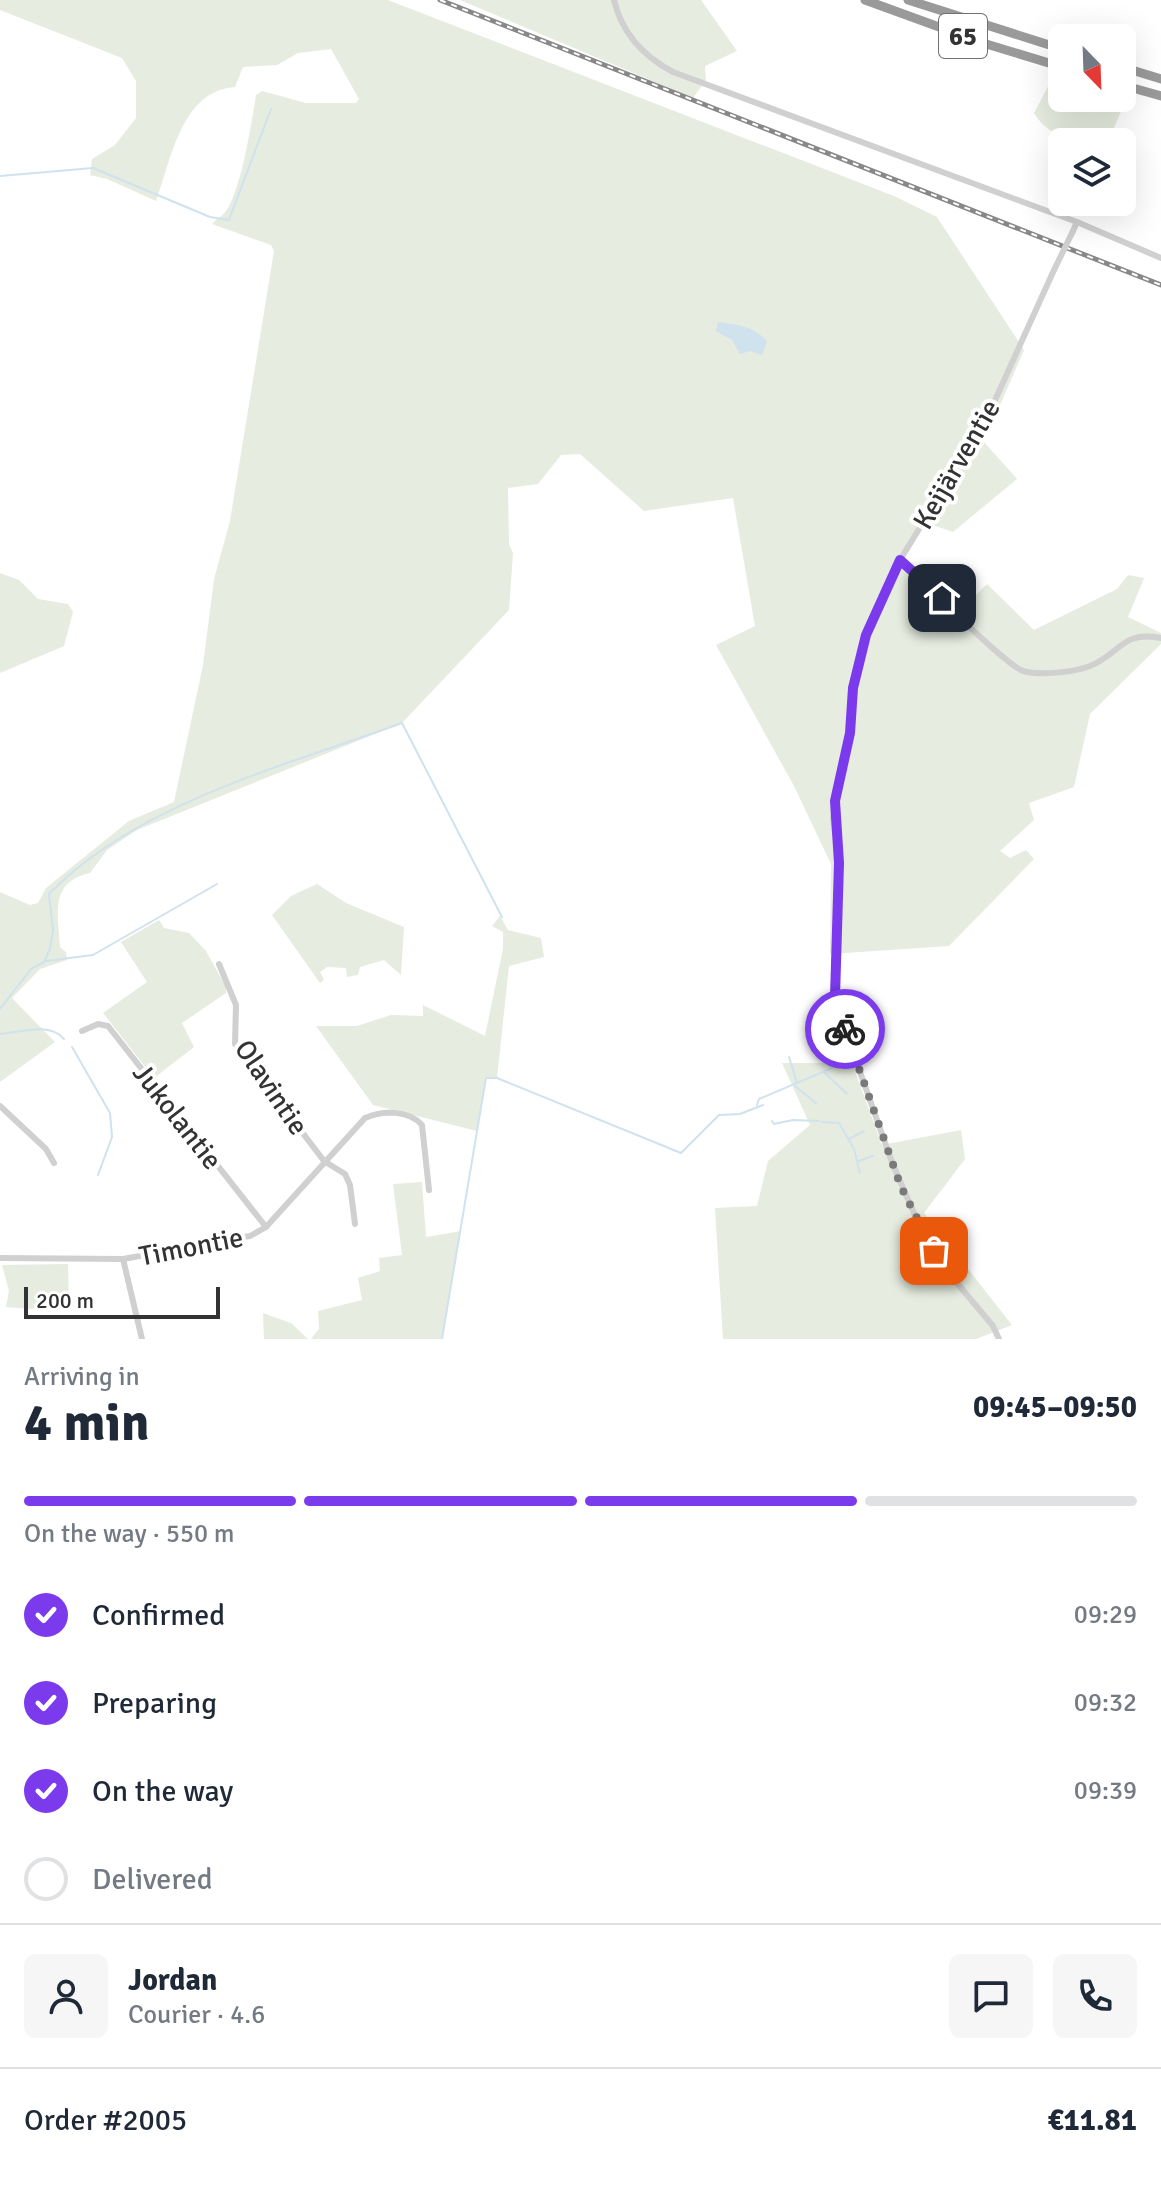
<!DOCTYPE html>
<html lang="en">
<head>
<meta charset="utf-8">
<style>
	body { margin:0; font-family:Signika,sans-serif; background:#f6f6f7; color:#1f2937; height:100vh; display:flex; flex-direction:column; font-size:30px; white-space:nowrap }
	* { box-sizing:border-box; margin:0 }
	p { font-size:26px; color:#747a83 }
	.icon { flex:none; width:44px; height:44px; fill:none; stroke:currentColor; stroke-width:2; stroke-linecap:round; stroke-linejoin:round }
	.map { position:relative; height:1339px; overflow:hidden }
	.panel { display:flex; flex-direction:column; background:#fff; flex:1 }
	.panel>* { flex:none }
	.needle { width:52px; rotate:157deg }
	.tools { position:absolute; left:1048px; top:24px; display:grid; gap:16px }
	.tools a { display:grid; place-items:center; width:88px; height:88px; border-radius:12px; background:#fff; box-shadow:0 8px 32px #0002; font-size:40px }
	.scale { position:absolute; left:24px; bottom:20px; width:196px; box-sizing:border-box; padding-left:8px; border:4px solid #333; border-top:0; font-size:22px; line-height:28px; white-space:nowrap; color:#333; -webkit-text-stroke:6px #fff; paint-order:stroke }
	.pin { position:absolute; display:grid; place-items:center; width:68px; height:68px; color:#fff; margin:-34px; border-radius:16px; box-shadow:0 4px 12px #0006 }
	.courier { position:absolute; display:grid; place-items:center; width:80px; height:80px; margin:-40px; border:6px solid #7c3aed; border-radius:50%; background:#fff; color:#222; box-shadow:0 2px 10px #0007 }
	.summary em { font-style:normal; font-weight:800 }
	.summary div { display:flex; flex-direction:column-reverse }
	.summary { display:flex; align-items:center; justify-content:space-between; height:136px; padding:0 24px }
	h1 { font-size:52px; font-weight:800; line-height:60px }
	.bar { display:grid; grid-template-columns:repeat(4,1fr); gap:12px 8px; align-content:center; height:96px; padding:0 24px }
	.bar i { height:10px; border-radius:6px; background:#e0e1e3 }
	.bar .selected { background:#7c3aed }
	.bar p { grid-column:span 4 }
	.line { display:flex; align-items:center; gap:20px; padding:0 24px; border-top:2px solid #e0e1e3 }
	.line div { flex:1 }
	.round { display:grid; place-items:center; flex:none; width:84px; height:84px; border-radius:12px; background:#f6f6f7 }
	ol { padding:0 24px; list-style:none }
	li { display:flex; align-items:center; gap:24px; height:88px }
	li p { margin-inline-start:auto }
	li .icon { padding:8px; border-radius:50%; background:#7c3aed; color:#fff; stroke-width:4 }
	li:last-child { color:#747a83 }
	li i { width:44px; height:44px; border:4px solid #e0e1e3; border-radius:50% }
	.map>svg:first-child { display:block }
</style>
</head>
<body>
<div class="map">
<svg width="1161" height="1339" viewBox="0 0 1161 1339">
	<rect width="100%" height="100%" fill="#fff"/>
	<g fill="#e6ecdf">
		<path d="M 0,0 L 388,0 L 894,196 L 937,217 L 1024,350 L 984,442 L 1017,479 L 953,532 L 921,521 L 897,560 L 956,615 L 987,584 L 1034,630 L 1117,589 L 1128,575 L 1144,578 L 1128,617 L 1161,633 L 1161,644 L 1090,714 L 1074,787 L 1029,803 L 1034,820 L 1000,851 L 1010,858 L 1026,850 L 1034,859 L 949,946 L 830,954 L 831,864 L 794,786 L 716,645 L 755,626 L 733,498 L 644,511 L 580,454 L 561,455 L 538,484 L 508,488 L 509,544 L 513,553 L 509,610 L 402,723 L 137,830 L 107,850 L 90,873 C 49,882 58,914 60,947 L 66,952 L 67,960 L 40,969 L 12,998 L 55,1042 L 0,1082 L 0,892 L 30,905 L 38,903 L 46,888 L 129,821 L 174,802 L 203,665 L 214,579 L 230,521 L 274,251 L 271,245 L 212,224 C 216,219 223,216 226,211 C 241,191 252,121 256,95 L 262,91 L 306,103 L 356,103 L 359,99 L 331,49 L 298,53 L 277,65 L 243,67 L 235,87 C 181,91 172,158 156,201 L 107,179 L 90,175 L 92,159 L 115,145 L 136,118 L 136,81 L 122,58 L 0,10 Z"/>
		<path d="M 460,0 L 701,0 L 737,51 L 705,66 L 706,80 L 693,98 Z"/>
		<path d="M 1052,79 L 1062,82 L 1062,98 L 1113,98 L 1125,102 L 1108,142 C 1080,142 1050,140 1034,113 Z"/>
		<path d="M 0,573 L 19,580 L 38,599 L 68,604 L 73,612 L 64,646 L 0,673 Z"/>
		<path d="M 317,884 L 346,903 L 404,927 L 401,975 L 384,960 L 360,967 L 358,975 L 347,977 L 346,968 L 327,967 L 320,972 L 324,980 L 320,983 L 272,915 L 291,896 Z"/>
		<path d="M 500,916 L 508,930 L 541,938 L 544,957 L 509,966 L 497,1078 L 486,1078 L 477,1131 L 373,1105 L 316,1026 L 357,1026 L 391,1015 L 423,1016 L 423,1005 L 485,1036 L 503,949 L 503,932 L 492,926 Z"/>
		<path d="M 159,920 L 164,928 L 189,933 L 206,951 L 226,987 L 226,993 L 182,1023 L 194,1047 L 154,1078 L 103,1013 L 147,982 L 121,942 Z"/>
		<path d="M 782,1063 L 852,1063 L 882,1145 L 961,1130 L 965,1159 L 924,1213 L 1012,1325 L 976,1339 L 723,1339 L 715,1208 L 757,1206 L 768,1161 L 810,1125 Z"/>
		<path d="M 422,1182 L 426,1237 L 461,1231 L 442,1339 L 311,1339 L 319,1329 L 318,1311 L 362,1300 L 358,1278 L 380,1271 L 379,1258 L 402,1255 L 393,1184 Z"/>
		<path d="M 68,1264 L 69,1302 L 65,1297 L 31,1309 L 6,1307 L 9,1291 L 2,1265 Z"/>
		<path d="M 263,1313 L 291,1323 L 308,1339 L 264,1339 Z"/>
	</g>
	<path fill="#cfe2ee" d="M 718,322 C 736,324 755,327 767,341 L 762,355 L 750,351 L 740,354 L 732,340 L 716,331 Z"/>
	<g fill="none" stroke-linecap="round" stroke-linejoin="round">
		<g stroke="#cfe2ee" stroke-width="2">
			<path d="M 0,176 L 93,168 L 210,217 L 229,220 L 271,109"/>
			<path d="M 46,961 L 93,955 L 217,884"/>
			<path d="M 0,1009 L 31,969 L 44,962 L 50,949 L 53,930 L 49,894 C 137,803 285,766 402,723 L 502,917"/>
			<path d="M 0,1034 C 19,1033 49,1021 64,1039"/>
			<path d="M 72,1047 L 110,1113 L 112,1137 L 98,1175"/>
			<path d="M 789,1057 L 797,1083"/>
			<path d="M 825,1073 L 847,1094"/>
			<path d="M 795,1086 L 816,1103"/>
			<path d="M 757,1105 L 759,1099 L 839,1065 L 848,1068"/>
			<path d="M 772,1121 L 774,1124 L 793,1120 L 819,1121"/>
			<path d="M 822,1122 L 839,1123 L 854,1149 L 860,1173"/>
			<path d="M 849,1139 L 864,1131"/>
			<path d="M 859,1161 L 873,1156"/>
			<path d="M 442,1339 L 486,1078 L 497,1078 L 681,1153 L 719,1115 L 740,1114 L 763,1105"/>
		</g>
		<g stroke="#d0d0d0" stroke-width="6">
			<path d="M 614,0 C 622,34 643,56 673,72 L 1077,222 L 1073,231"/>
			<path d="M 1077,222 L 1161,258"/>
			<path d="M 900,560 C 921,579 1004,664 1023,671 C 1040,676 1074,672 1090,666 C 1120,654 1122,630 1161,638"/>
			<path d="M 219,964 L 236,1005 L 235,1044 L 324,1161 L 345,1174 L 350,1185 L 355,1224"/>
			<path d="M 82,1031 L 98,1024 L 108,1026 L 266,1227"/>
			<path d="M 0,1106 L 46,1149 L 54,1163"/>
			<path d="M 0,1258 L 123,1259 L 142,1339"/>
			<path d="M 123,1259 L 250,1236 L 266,1227 L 365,1118 C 382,1110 409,1110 422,1125 L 429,1190"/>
			<path d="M 999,1339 L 993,1326 L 952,1277 L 918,1222 L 893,1165 L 842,1021 L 835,997 L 839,863 L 833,818 L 850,733 L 853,688 L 866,635 L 900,560 L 986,420 L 1054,270"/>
		</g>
		<g stroke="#9a9a9a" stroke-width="9">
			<path d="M 865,0 L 983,43 L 1062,67"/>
			<path d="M 908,0 L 1062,49"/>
			<path d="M 1122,67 L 1161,79"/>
			<path d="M 1122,85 L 1161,96"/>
		</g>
		<g stroke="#888" stroke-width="5">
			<path id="rail" d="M 440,0 L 1161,285"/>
		</g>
		<use href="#rail" stroke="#fff" stroke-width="2" stroke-dasharray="6" stroke-linecap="butt"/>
		<path stroke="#d0d0d0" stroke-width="6" d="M 1054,270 L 1073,231"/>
	</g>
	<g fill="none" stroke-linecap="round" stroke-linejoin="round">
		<path stroke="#7a7a7a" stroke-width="8" stroke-dasharray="0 14.4" d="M 845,1029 L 901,1187 L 934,1251"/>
		<path stroke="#7c3aed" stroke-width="10" d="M 845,1029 L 835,997 L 839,863 L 835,801 L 850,733 L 853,688 L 866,635 L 900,560 L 942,598"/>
	</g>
	<g text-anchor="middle" stroke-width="8" stroke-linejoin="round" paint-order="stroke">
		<rect fill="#fff" stroke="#707070" stroke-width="2" x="939" y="14" width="48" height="44" rx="6"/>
		<g font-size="26" font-weight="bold" fill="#333">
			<text x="963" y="45">65</text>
		</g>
		<g font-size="28" fill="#333" stroke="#fff">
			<text transform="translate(956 464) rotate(-60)" y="10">Keijärventie</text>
			<text transform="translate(272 1087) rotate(56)" y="10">Olavintie</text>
			<text transform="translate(178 1116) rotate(52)" y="10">Jukolantie</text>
			<text transform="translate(191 1246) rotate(-11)" y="10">Timontie</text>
		</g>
	</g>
</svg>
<div class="tools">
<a><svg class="needle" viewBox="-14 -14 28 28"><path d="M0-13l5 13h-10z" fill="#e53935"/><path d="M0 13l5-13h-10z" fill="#747a83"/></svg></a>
<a><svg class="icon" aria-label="layers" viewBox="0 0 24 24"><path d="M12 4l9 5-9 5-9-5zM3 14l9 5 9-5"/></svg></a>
</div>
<div class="scale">200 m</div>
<div class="pin" style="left:934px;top:1251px;background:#ea580c"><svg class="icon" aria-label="bag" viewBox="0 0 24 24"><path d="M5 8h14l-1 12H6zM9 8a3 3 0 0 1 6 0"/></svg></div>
<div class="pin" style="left:942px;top:598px;background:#1f2937"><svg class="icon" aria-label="home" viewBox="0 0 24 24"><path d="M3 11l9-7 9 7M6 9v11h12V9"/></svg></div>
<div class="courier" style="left:845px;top:1029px"><svg class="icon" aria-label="bike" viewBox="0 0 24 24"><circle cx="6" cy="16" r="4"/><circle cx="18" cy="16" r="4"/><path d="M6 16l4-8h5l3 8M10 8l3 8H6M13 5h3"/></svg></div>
</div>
<section class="panel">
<div class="summary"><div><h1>4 min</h1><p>Arriving in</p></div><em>09:45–09:50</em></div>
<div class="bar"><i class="selected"></i><i class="selected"></i><i class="selected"></i><i></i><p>On the way · 550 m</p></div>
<ol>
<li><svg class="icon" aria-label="check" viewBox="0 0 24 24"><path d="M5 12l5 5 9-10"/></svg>Confirmed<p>09:29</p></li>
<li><svg class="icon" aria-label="check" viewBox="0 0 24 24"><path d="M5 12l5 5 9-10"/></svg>Preparing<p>09:32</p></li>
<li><svg class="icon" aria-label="check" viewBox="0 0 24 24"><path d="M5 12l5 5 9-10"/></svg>On the way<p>09:39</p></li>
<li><i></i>Delivered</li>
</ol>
<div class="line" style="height:144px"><a class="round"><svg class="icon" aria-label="person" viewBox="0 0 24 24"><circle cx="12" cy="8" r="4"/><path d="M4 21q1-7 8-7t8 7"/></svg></a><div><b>Jordan</b><p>Courier · 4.6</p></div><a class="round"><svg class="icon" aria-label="chat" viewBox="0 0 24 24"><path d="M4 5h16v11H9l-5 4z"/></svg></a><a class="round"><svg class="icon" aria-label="phone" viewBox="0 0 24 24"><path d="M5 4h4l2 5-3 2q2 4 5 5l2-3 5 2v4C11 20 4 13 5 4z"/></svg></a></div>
<div class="line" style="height:104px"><div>Order #2005</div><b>€11.81</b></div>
</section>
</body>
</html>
